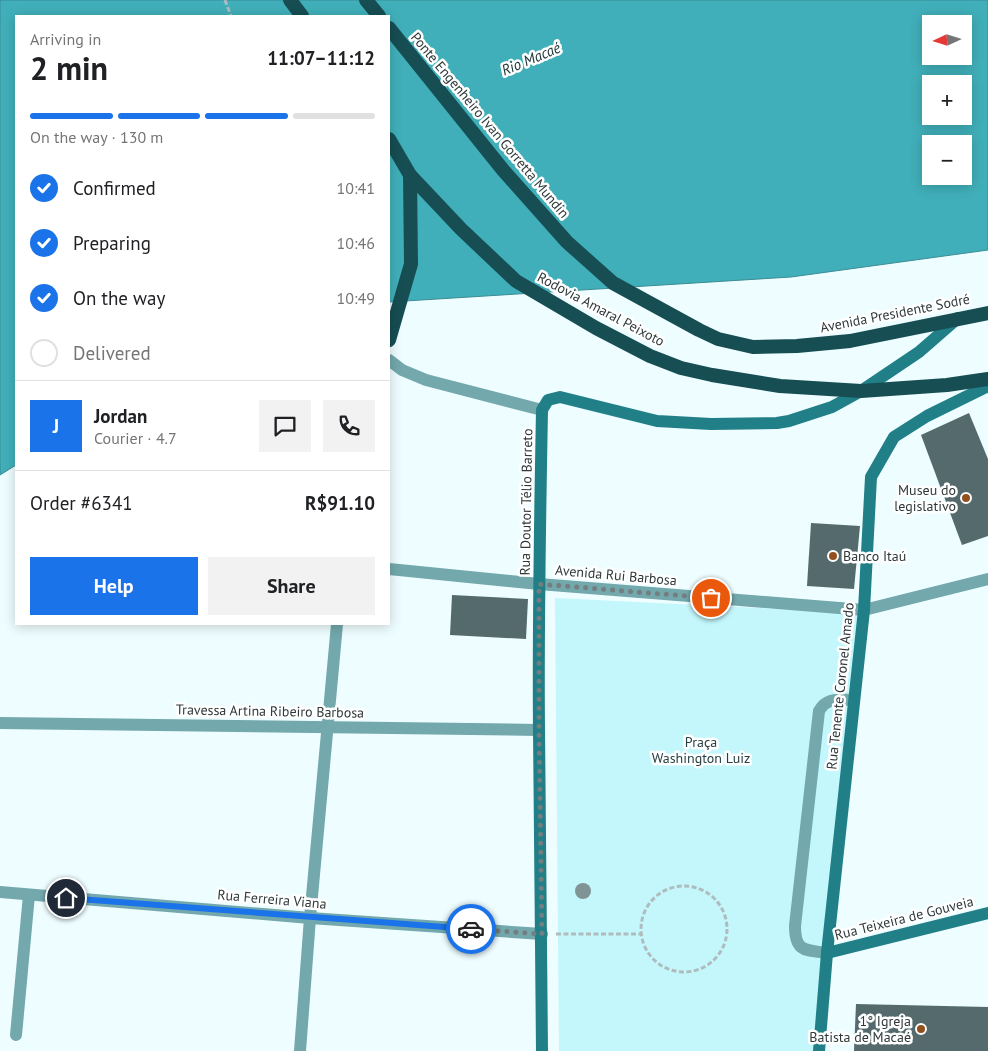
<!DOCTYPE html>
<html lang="en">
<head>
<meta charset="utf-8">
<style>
	body { margin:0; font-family:"PT Sans",sans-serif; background:#f2f2f2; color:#202124; height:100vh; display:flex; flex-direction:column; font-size:19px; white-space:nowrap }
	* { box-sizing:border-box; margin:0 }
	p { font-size:16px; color:#757577 }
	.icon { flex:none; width:28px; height:28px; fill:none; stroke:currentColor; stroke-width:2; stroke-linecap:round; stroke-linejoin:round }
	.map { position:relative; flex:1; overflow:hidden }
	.details { position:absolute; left:15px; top:15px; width:375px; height:610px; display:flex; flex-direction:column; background:#fff; border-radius:0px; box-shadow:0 2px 12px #0003 }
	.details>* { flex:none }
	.needle { width:32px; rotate:266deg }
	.buttons { position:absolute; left:922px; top:15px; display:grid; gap:10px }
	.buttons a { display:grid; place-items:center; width:50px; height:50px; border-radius:0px; background:#fff; box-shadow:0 2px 12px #0003; font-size:25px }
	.pin { position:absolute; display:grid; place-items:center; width:42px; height:42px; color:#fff; margin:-21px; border:2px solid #fff; border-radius:50%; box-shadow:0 1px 5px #0007 }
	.courier { position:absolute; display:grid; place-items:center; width:50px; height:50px; margin:-25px; border:4px solid #1a73e8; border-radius:50%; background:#fff; color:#222; box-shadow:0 1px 6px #0007 }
	.summary em { font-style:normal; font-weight:600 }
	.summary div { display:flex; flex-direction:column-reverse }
	.summary { display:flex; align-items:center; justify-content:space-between; height:85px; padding:0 15px }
	h1 { font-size:32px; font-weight:600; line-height:38px }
	.bar { display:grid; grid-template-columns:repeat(4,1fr); gap:8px 5px; align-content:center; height:60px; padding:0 15px }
	.bar i { height:6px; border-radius:4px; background:#e0e0e0 }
	.bar .selected { background:#1a73e8 }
	.bar p { grid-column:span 4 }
	.line { display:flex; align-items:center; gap:12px; padding:0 15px; border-top:1px solid #e0e0e0 }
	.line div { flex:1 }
	.round { display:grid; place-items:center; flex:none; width:52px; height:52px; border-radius:0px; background:#f2f2f2 }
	ol { padding:0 15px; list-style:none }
	li { display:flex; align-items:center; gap:15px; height:55px }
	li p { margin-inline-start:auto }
	li .icon { padding:5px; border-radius:50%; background:#1a73e8; color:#fff; stroke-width:4 }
	li:last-child { color:#757577 }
	li i { width:28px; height:28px; border:2px solid #e0e0e0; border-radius:50% }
	.action { display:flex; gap:10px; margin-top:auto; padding:10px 15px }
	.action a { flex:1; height:58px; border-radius:0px; background:#1a73e8; color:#fff; font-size:20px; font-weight:600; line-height:58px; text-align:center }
	.action a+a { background:#f2f2f2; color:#202124 }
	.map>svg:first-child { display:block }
</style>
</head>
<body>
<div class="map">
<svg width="988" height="1051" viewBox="0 0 988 1051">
	<rect width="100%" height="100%" fill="#eefdff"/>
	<path fill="#c3f7fc" d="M 555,598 L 860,613 L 816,1051 L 559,1051 Z"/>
	<path fill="#40afb9" stroke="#3b8c93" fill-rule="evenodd" d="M 0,0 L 988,0 L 988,250 L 791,277 L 389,302 L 389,16 L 16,16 L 16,465 L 0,475 ZM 931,24 L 964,24 L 964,56 L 931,56 ZM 931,84 L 964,84 L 964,116 L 931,116 ZM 931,144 L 964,144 L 964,176 L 931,176 Z"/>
	<g fill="#546a6c">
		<path d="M 969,413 L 988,459 L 988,536 L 962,545 L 921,435 Z"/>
		<path d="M 811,523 L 860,526 L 854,589 L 807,586 Z"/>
		<path d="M 452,595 L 528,599 L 526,639 L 450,635 Z"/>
		<path d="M 856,1004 L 988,1007 L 988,1051 L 854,1051 Z"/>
	</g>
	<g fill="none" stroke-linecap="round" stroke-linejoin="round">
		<g stroke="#afbcbe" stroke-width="3" stroke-dasharray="5 2.5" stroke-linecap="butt">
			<path d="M 225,0 L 231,16"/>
			<circle cx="684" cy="929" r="43"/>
			<path d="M 556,934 L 641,934"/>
		</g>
		<g stroke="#73a8ac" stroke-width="12">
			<path d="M 827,953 C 805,950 795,952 795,926 L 819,711 C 827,697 839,700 853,700"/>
			<path d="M 16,1035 L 29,895"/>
		</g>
		<g stroke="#73a8ac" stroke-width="12">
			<path d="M 389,360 L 402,370 L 426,380 L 542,410"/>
			<path d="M 389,569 L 539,584"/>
			<path d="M 0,723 L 539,730"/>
			<path d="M 0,892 L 310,918 L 542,934"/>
			<path d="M 300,1051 L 310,918 L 337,624"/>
		</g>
		<path stroke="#73a8ac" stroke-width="12" d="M 539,584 L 864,610 L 988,579"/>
		<g stroke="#207f87" stroke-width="12">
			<path d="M 827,953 L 988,913"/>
			<path d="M 542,1051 C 542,944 539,836 539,729 C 538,622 540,516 542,410 L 548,400 L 560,397 L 657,421 L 711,424 L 777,423 L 789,421 L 832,407 L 861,391 L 919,352 L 958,318"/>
			<path d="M 819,1051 L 827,953 L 864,610 L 871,477 L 894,437 L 927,416 L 988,386"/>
		</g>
		<g stroke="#164e53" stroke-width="14">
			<path d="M 290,0 L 302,16"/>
			<path d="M 366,0 L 379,16"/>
			<path d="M 389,28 L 503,170 L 567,242 L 613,283 L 699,330 L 718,339 L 753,347 L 797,346 L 850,341 L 988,313"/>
			<path d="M 389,139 L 410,175 L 461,229 L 516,281 L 596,328 L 650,356 L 681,368 L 712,375 L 780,386 L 861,391 L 947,385 L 988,379"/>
			<path d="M 389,340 L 411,264 L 410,175"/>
		</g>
	</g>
	<circle fill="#809496" cx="583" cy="891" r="8"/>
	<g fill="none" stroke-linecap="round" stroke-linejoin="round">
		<path stroke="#727e7f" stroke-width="5" stroke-dasharray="0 9" d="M 471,929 L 542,934 L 539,730 L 539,584 L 711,598"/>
		<path stroke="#1a73e8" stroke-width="6" d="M 66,898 L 471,929"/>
	</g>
	<g fill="#92501f" stroke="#fff" stroke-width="2">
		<circle cx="966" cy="498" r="5"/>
		<circle cx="833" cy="556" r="5"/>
		<circle cx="921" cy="1029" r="5"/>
	</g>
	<g text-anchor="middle" stroke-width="5" stroke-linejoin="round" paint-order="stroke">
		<g font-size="14" fill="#30393a" stroke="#fff">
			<text transform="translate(490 125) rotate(50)" y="5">Ponte Engenheiro Ivan Gorretta Mundin</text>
			<text transform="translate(601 309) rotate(28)" y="5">Rodovia Amaral Peixoto</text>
			<text transform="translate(895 313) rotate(-11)" y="5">Avenida Presidente Sodré</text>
			<text transform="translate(526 502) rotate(-89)" y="5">Rua Doutor Télio Barreto</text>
			<text transform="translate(616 575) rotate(5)" y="5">Avenida Rui Barbosa</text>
			<text transform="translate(840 686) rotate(-84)" y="5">Rua Tenente Coronel Amado</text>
			<text transform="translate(270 711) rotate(1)" y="5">Travessa Artina Ribeiro Barbosa</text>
			<text transform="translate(272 899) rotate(5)" y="5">Rua Ferreira Viana</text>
			<text transform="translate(904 918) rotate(-14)" y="5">Rua Teixeira de Gouveia</text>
		</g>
		<g font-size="14" fill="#30393a" stroke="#fff" text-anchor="end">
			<text x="956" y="495">Museu do<tspan x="956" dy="16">legislativo</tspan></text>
			<text x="843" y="561" text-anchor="start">Banco Itaú</text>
			<text x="911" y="1026">1° Igreja<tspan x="911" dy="16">Batista de Macaé</tspan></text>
		</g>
		<g font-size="14" fill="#263f41" stroke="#fff">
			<text x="701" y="747">Praça<tspan x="701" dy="16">Washington Luiz</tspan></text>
		</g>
		<g font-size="15" font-style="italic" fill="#20383b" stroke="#fff">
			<text transform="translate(531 59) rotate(-23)" y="5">Rio Macaé</text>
		</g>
	</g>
</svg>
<div class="buttons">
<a><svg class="needle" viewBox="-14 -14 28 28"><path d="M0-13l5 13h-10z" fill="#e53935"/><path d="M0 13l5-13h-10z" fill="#757577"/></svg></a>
<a>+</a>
<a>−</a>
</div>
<div class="pin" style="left:711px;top:598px;background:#ea580c"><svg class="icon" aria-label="bag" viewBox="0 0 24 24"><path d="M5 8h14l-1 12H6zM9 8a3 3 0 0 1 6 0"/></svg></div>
<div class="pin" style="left:66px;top:898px;background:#1f2937"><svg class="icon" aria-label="home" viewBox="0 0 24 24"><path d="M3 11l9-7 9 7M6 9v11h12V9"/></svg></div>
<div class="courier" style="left:471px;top:929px"><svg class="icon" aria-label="car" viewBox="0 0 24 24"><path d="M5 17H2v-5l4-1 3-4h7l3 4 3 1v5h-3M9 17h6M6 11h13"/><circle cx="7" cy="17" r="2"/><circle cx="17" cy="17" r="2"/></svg></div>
<section class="details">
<div class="summary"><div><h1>2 min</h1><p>Arriving in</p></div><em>11:07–11:12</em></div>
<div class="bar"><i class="selected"></i><i class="selected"></i><i class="selected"></i><i></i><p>On the way · 130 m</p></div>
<ol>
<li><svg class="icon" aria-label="check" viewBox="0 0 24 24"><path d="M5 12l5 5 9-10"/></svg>Confirmed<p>10:41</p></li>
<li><svg class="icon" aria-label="check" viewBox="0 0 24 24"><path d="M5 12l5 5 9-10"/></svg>Preparing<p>10:46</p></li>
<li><svg class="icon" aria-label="check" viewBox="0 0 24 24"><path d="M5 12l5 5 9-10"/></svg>On the way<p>10:49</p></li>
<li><i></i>Delivered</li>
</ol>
<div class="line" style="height:90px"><b class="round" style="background:#1a73e8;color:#fff">J</b><div><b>Jordan</b><p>Courier · 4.7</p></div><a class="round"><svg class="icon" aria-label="chat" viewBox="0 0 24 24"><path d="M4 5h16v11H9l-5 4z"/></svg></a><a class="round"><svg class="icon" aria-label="phone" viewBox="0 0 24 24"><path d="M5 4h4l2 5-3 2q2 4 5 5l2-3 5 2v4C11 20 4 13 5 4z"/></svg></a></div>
<div class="line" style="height:65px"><div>Order #6341</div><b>R$91.10</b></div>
<div class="action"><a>Help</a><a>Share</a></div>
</section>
</div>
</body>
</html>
